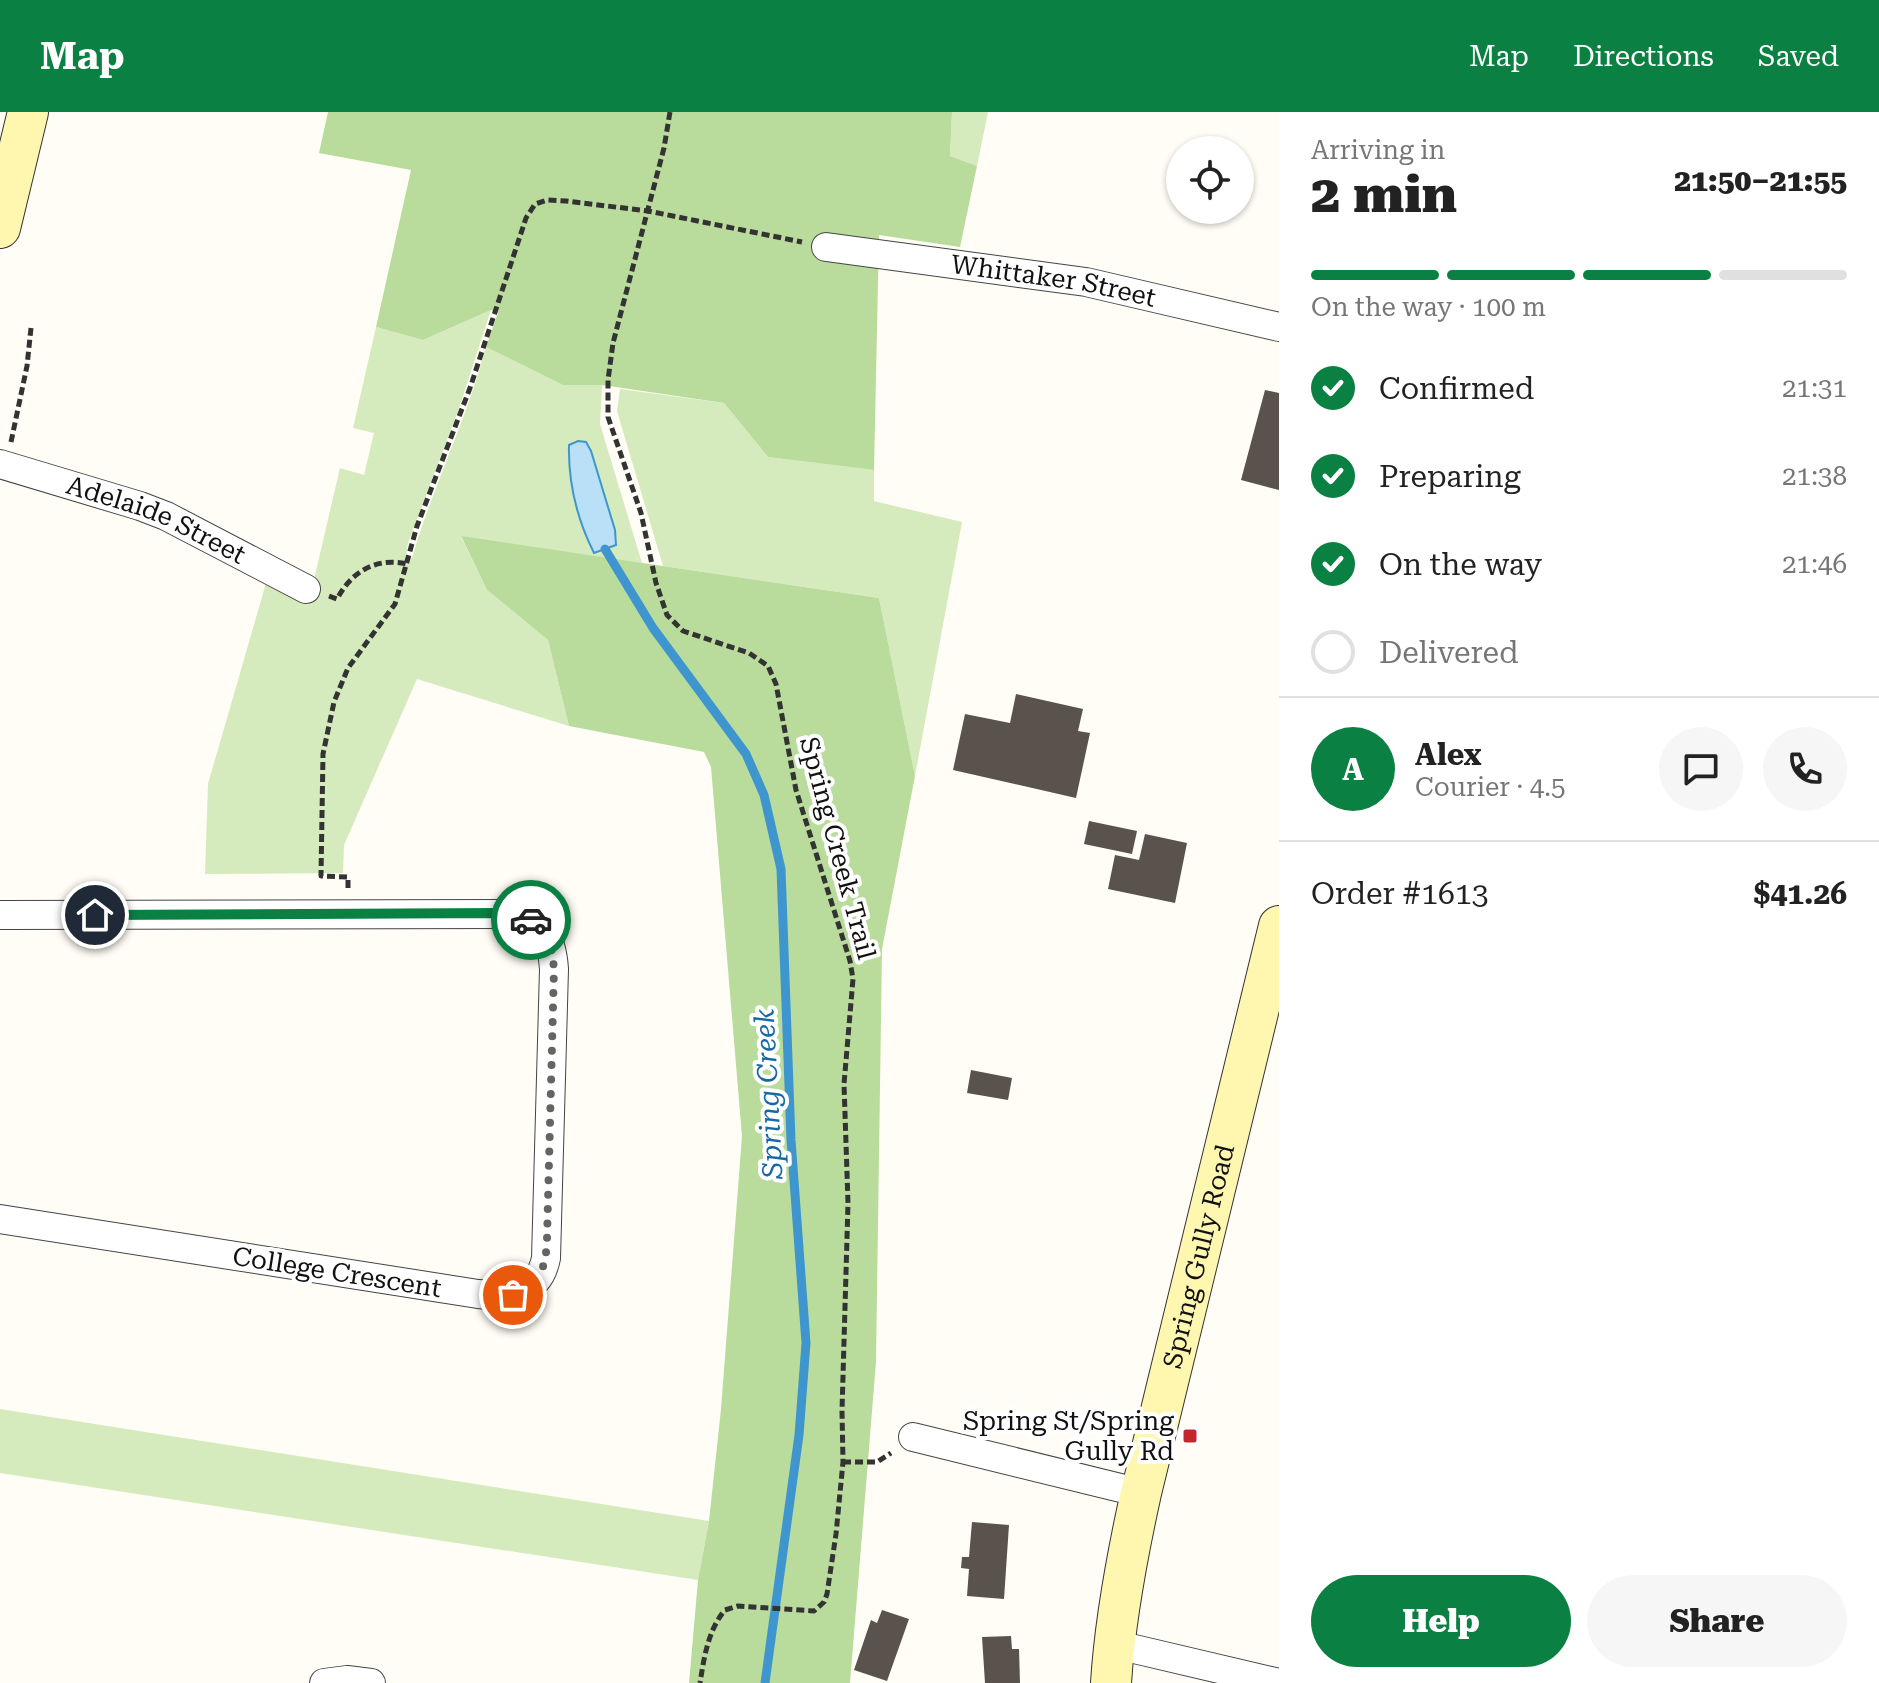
<!DOCTYPE html>
<html lang="en">
<head>
<meta charset="utf-8">
<style>
	body { margin:0; font-family:"Roboto Serif",serif; background:#f6f6f6; color:#222; height:100vh; display:flex; flex-direction:column; font-size:30px; white-space:nowrap }
	* { box-sizing:border-box; margin:0 }
	p { font-size:26px; color:#767676 }
	.icon { flex:none; width:44px; height:44px; fill:none; stroke:currentColor; stroke-width:2; stroke-linecap:round; stroke-linejoin:round }
	.map { position:relative; flex:1; overflow:hidden }
	.drawer { display:flex; flex-direction:column; background:#fff; width:600px }
	.drawer>* { flex:none }
	.tools { position:absolute; left:1166px; top:24px; display:grid; gap:16px }
	.tools a { display:grid; place-items:center; width:88px; height:88px; border-radius:50%; background:#fff; box-shadow:0 2px 6px #0004; font-size:40px }
	.pin { position:absolute; display:grid; place-items:center; width:68px; height:68px; color:#fff; margin:-34px; border:4px solid #fff; border-radius:50%; box-shadow:0 2px 8px #0007 }
	.courier { position:absolute; display:grid; place-items:center; width:80px; height:80px; margin:-40px; border:6px solid #0b8043; border-radius:50%; background:#fff; color:#222; box-shadow:0 2px 10px #0007 }
	.head em { font-style:normal; font-weight:800 }
	.head div { display:flex; flex-direction:column-reverse }
	.head { display:flex; align-items:center; justify-content:space-between; height:136px; padding:0 32px }
	h1 { font-size:52px; font-weight:800; line-height:60px }
	.bar { display:grid; grid-template-columns:repeat(4,1fr); gap:12px 8px; align-content:center; height:96px; padding:0 32px }
	.bar i { height:10px; border-radius:6px; background:#e0e0e0 }
	.bar .current { background:#0b8043 }
	.bar p { grid-column:span 4 }
	.line { display:flex; align-items:center; gap:20px; padding:0 32px; border-top:2px solid #e0e0e0 }
	.line div { flex:1 }
	.round { display:grid; place-items:center; flex:none; width:84px; height:84px; border-radius:42px; background:#f6f6f6 }
	ol { padding:0 32px; list-style:none }
	li { display:flex; align-items:center; gap:24px; height:88px }
	li p { margin-inline-start:auto }
	li .icon { padding:8px; border-radius:50%; background:#0b8043; color:#fff; stroke-width:4 }
	li:last-child { color:#767676 }
	li i { width:44px; height:44px; border:4px solid #e0e0e0; border-radius:50% }
	.primary-button { display:flex; gap:16px; margin-top:auto; padding:16px 32px }
	.primary-button a { flex:1; height:92px; border-radius:48px; background:#0b8043; color:#fff; font-size:32px; font-weight:800; line-height:92px; text-align:center }
	.primary-button a+a { background:#f6f6f6; color:#222 }
	header { display:flex; align-items:center; gap:48px; box-sizing:border-box; height:112px; padding:0 40px; background:#0b8043; color:#fff }
	header strong { font-size:38px }
	nav { display:flex; gap:44px; margin-inline-start:auto; font-size:28px }
	main { display:flex; flex:1; min-height:0 }
	.map>svg:first-child { display:block }
</style>
</head>
<body>
<header>
<strong>Map</strong>
<nav><a>Map</a><a>Directions</a><a>Saved</a></nav>
</header>
<main>
<div class="map">
<svg width="1279" height="1571" viewBox="0 0 1279 1571">
	<rect width="100%" height="100%" fill="#fffdf5"/>
	<g fill="#d5ebbd">
		<path d="M 952,0 L 988,0 L 977,54 L 950,44 Z"/>
		<path d="M 491,198 L 458,299 L 408,431 L 406,443 L 412,446 C 433,374 467,307 486,235 L 563,273 L 602,273 L 600,312 L 642,451 L 461,425 L 487,478 L 548,528 L 569,614 L 417,567 L 344,733 L 343,761 L 205,762 L 208,672 L 266,471 L 308,493 L 340,356 L 364,363 L 374,321 L 353,316 L 376,215 L 423,228 Z"/>
		<path d="M 620,277 L 724,291 L 768,345 L 874,358 L 874,389 L 962,410 L 915,664 L 879,486 L 663,454 L 617,299 Z"/>
		<path d="M 0,1297 L 709,1409 L 698,1468 L 0,1361 Z"/>
	</g>
	<g fill="#b9dc9c">
		<path d="M 328,0 L 952,0 L 950,44 L 977,54 L 960,135 L 879,123 L 874,358 L 768,345 L 724,291 L 602,273 L 563,273 L 486,235 L 498,201 L 491,198 L 423,228 L 376,215 L 411,58 L 319,41 Z"/>
		<path d="M 461,424 L 879,486 L 915,664 L 882,837 L 876,1250 L 850,1571 L 689,1571 L 698,1468 L 709,1409 L 721,1297 L 742,1024 L 711,655 L 704,640 L 569,614 L 548,528 L 487,478 Z"/>
	</g>
	<path fill="#b9e0f7" stroke="#3f96cf" stroke-width="2" d="M 578,329 L 586,330 L 591,339 L 615,418 L 616,433 L 594,441 C 577,407 568,372 569,333 Z"/>
	<g fill="none" stroke-linecap="round" stroke-linejoin="round">
		<path stroke="#3f96cf" stroke-width="9" d="M 605,437 L 653,516 L 746,642 L 764,683 L 781,757 L 791,1028 L 806,1231 L 799,1323 L 765,1571"/>
	</g>
	<g fill="#5a524d">
		<path d="M 1265,278 L 1279,281 L 1279,378 L 1241,368 Z"/>
		<path d="M 1016,582 L 1083,597 L 1078,619 L 1090,621 L 1076,686 L 953,658 L 965,602 L 1010,611 Z"/>
		<path d="M 1089,709 L 1137,719 L 1132,742 L 1084,732 Z"/>
		<path d="M 1145,722 L 1187,731 L 1175,791 L 1108,777 L 1115,743 L 1139,748 Z"/>
		<path d="M 971,958 L 1012,966 L 1008,988 L 967,981 Z"/>
		<path d="M 972,1410 L 1009,1413 L 1004,1487 L 967,1484 L 969,1457 L 961,1456 L 962,1445 L 969,1445 Z"/>
		<path d="M 882,1498 L 909,1507 L 887,1569 L 854,1558 L 871,1508 L 877,1511 Z"/>
		<path d="M 1011,1524 L 1012,1537 L 1019,1537 L 1020,1571 L 985,1571 L 982,1525 Z"/>
	</g>
	<g fill="none" stroke-linecap="round" stroke-linejoin="round">
		<g stroke="#444" stroke-width="30">
			<g id="street">
				<path id="s1" d="M 826,135 L 1086,170 L 1279,215"/>
				<path id="s2" d="M 0,352 L 140,394 L 166,404 L 306,477"/>
				<path d="M 0,803 L 511,802 C 542,808 552,826 554,857 L 546,1146 C 539,1182 510,1185 478,1182 L 0,1107"/>
				<path d="M 913,1325 L 1141,1381"/>
				<path d="M 1113,1532 L 1279,1571"/>
				<path d="M 324,1571 L 347,1568 L 371,1571"/>
			</g>
		</g>
		<g stroke="#333" stroke-width="42">
			<g id="secondary">
				<path d="M 0,116 L 28,0"/>
				<path id="s3" d="M 1111,1571 C 1115,1507 1127,1444 1141,1381 L 1279,814"/>
			</g>
		</g>
		<g stroke="#333" stroke-width="5" stroke-dasharray="8 4" stroke-linecap="butt">
			<path d="M 670,0 L 664,36 L 613,231 L 608,268 L 608,305 L 641,401 L 656,471 L 667,503 L 683,519 L 749,541 L 768,554 L 776,572 L 796,678 L 850,849 L 853,867 L 844,972 L 848,1091 L 842,1299 L 843,1350 L 836,1422 L 827,1482 L 824,1490 L 814,1499 L 738,1494 L 725,1498 C 708,1518 704,1546 700,1571"/>
			<path d="M 11,330 L 27,254 L 31,216"/>
			<path d="M 329,484 L 337,487 C 352,459 376,445 408,452"/>
			<path d="M 348,776 L 348,765 L 321,764 L 323,642 L 334,590 L 348,556 L 395,492 L 417,414 L 470,276 L 526,106 L 535,92 L 547,88 L 566,89 L 648,99 L 802,130"/>
			<path d="M 843,1350 L 877,1350 L 891,1341"/>
		</g>
		<use href="#street" stroke="#fff" stroke-width="28"/>
		<use href="#secondary" stroke="#fff6b0" stroke-width="40"/>
	</g>
	<g fill="none" stroke-linecap="round" stroke-linejoin="round">
		<path stroke="#646461" stroke-width="8" stroke-dasharray="0 14.4" d="M 513,1183 C 541,1173 546,1154 547,1127 L 554,857 C 552,836 549,820 531,808"/>
		<path stroke="#0b8043" stroke-width="10" d="M 95,803 L 499,801 L 531,808"/>
	</g>
	<rect fill="#c4262e" stroke="#fff" stroke-width="3" x="1182" y="1316" width="16" height="16" rx="4"/>
	<g text-anchor="middle" stroke-width="8" stroke-linejoin="round" paint-order="stroke">
		<g font-size="26" fill="#111" stroke="#fff">
			<text dy="9" stroke="none"><textPath href="#s1" startOffset="230">Whittaker Street</textPath></text>
			<text dy="9" stroke="none"><textPath href="#s2" startOffset="166">Adelaide Street</textPath></text>
			<text transform="translate(838 736) rotate(75)" y="9">Spring Creek Trail</text>
			<text dy="9" stroke="none"><textPath href="#s3" startOffset="436">Spring Gully Road</textPath></text>
			<text transform="translate(337 1160) rotate(9)" y="9">College Crescent</text>
		</g>
		<g font-size="26" fill="#111" stroke="#fff" text-anchor="end">
			<text x="1174" y="1318">Spring St/Spring<tspan x="1174" dy="30">Gully Rd</tspan></text>
		</g>
		<g font-size="28" font-style="italic" fill="#1768a6" stroke="#fff">
			<text transform="translate(768 982) rotate(-93)" y="10">Spring Creek</text>
		</g>
	</g>
</svg>
<div class="tools">
<a><svg class="icon" aria-label="locate" viewBox="0 0 24 24"><circle cx="12" cy="12" r="6"/><path d="M12 2v4M12 18v4M2 12h4M18 12h4"/></svg></a>
</div>
<div class="pin" style="left:513px;top:1183px;background:#ea580c"><svg class="icon" aria-label="bag" viewBox="0 0 24 24"><path d="M5 8h14l-1 12H6zM9 8a3 3 0 0 1 6 0"/></svg></div>
<div class="pin" style="left:95px;top:803px;background:#1f2937"><svg class="icon" aria-label="home" viewBox="0 0 24 24"><path d="M3 11l9-7 9 7M6 9v11h12V9"/></svg></div>
<div class="courier" style="left:531px;top:808px"><svg class="icon" aria-label="car" viewBox="0 0 24 24"><path d="M5 17H2v-5l4-1 3-4h7l3 4 3 1v5h-3M9 17h6M6 11h13"/><circle cx="7" cy="17" r="2"/><circle cx="17" cy="17" r="2"/></svg></div>
</div>
<section class="drawer">
<div class="head"><div><h1>2 min</h1><p>Arriving in</p></div><em>21:50–21:55</em></div>
<div class="bar"><i class="current"></i><i class="current"></i><i class="current"></i><i></i><p>On the way · 100 m</p></div>
<ol>
<li><svg class="icon" aria-label="check" viewBox="0 0 24 24"><path d="M5 12l5 5 9-10"/></svg>Confirmed<p>21:31</p></li>
<li><svg class="icon" aria-label="check" viewBox="0 0 24 24"><path d="M5 12l5 5 9-10"/></svg>Preparing<p>21:38</p></li>
<li><svg class="icon" aria-label="check" viewBox="0 0 24 24"><path d="M5 12l5 5 9-10"/></svg>On the way<p>21:46</p></li>
<li><i></i>Delivered</li>
</ol>
<div class="line" style="height:144px"><b class="round" style="background:#0b8043;color:#fff">A</b><div><b>Alex</b><p>Courier · 4.5</p></div><a class="round"><svg class="icon" aria-label="chat" viewBox="0 0 24 24"><path d="M4 5h16v11H9l-5 4z"/></svg></a><a class="round"><svg class="icon" aria-label="phone" viewBox="0 0 24 24"><path d="M5 4h4l2 5-3 2q2 4 5 5l2-3 5 2v4C11 20 4 13 5 4z"/></svg></a></div>
<div class="line" style="height:104px"><div>Order #1613</div><b>$41.26</b></div>
<div class="primary-button"><a>Help</a><a>Share</a></div>
</section>
</main>
</body>
</html>
